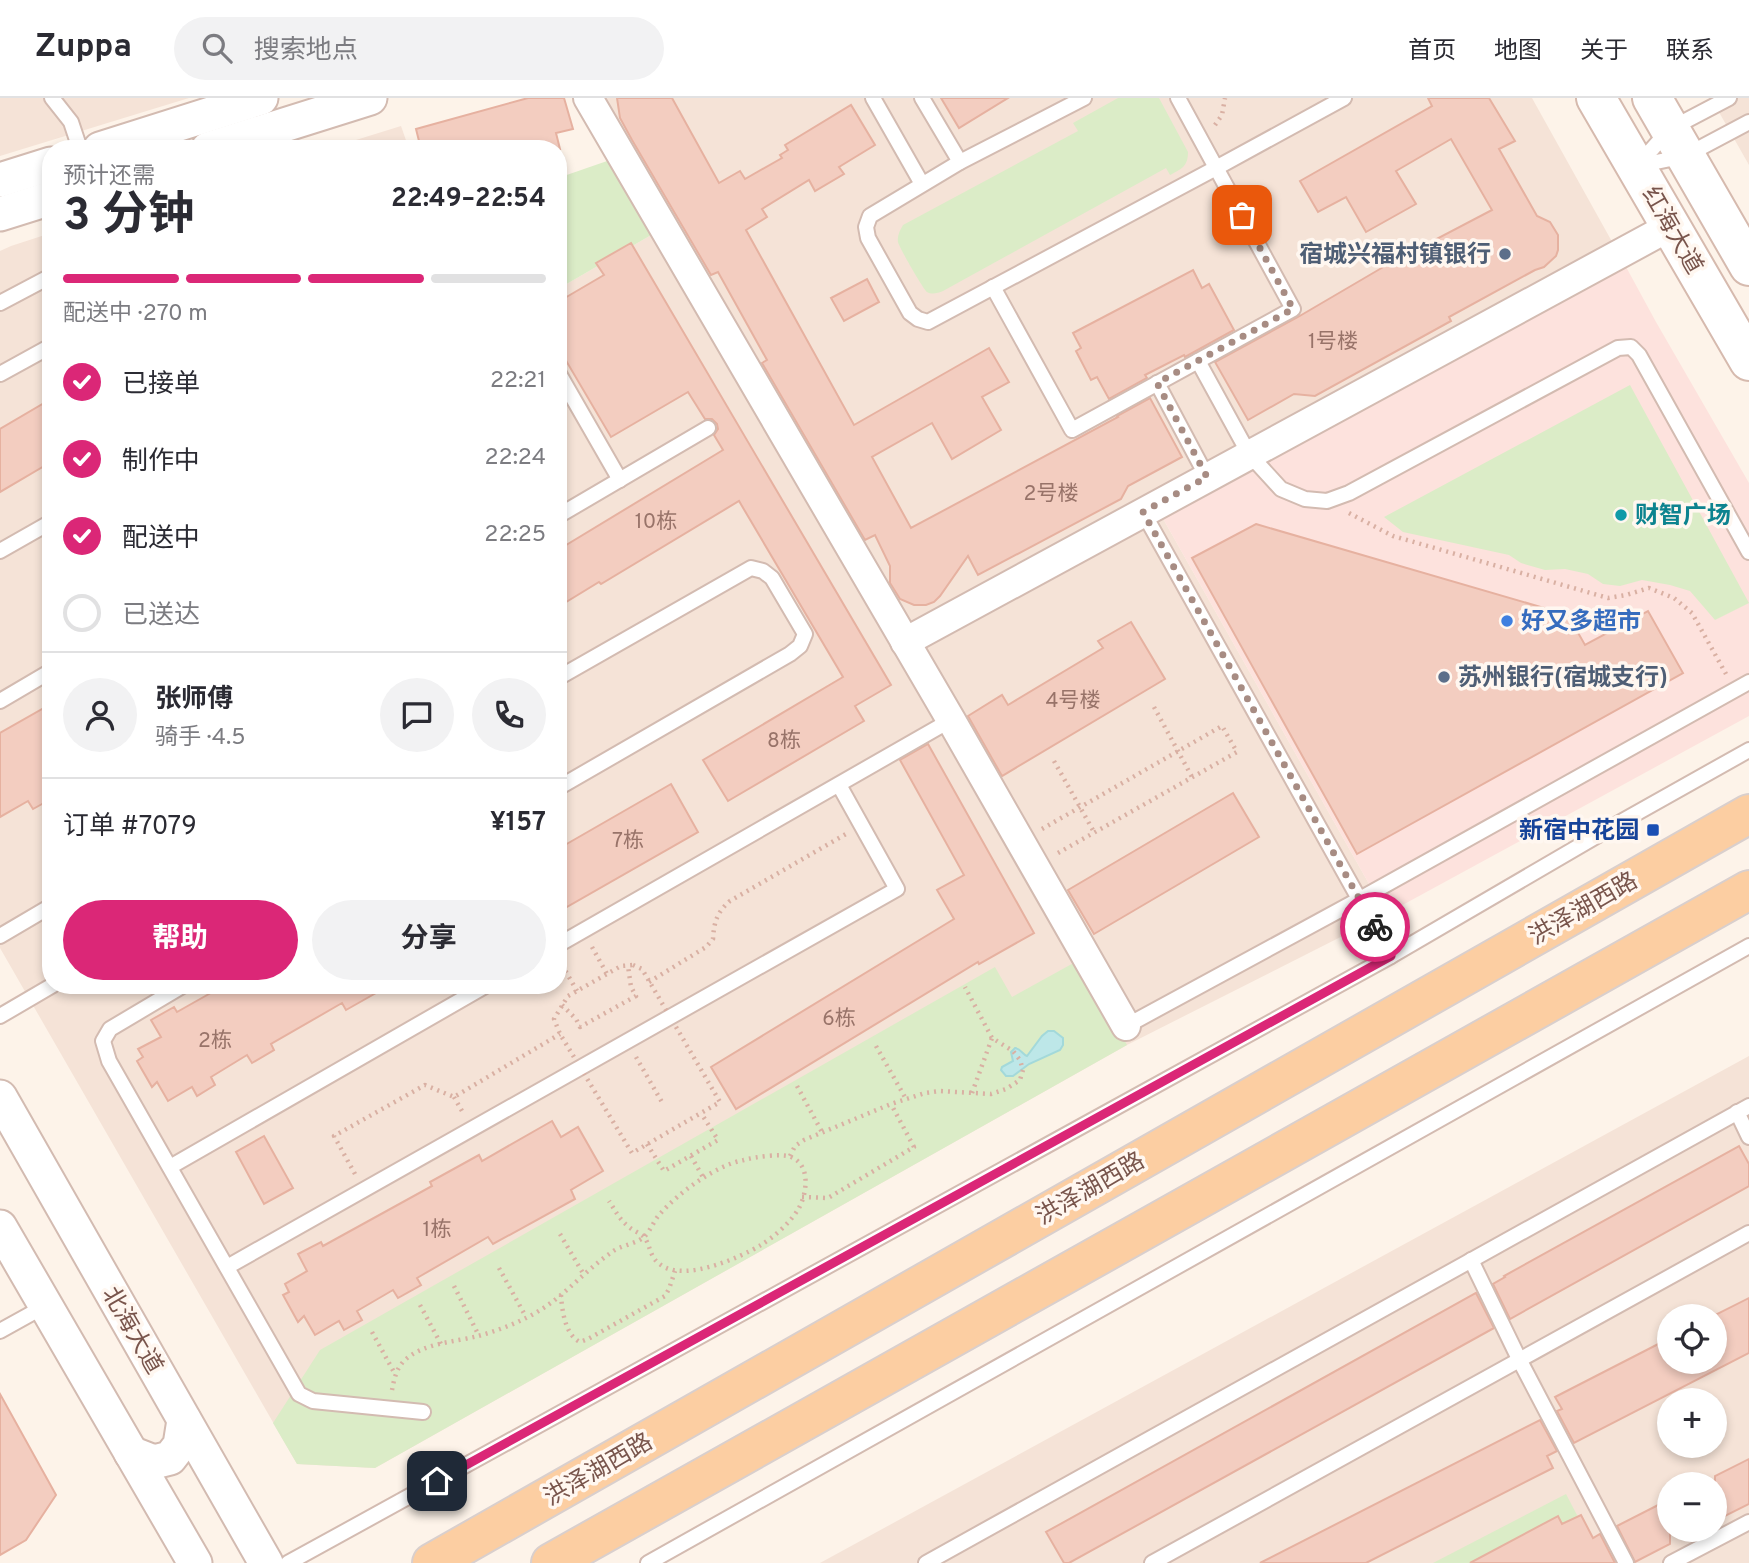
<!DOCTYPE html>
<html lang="zh">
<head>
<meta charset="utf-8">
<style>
	body { margin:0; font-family:Overpass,"Noto Sans SC",sans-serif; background:#f2f2f3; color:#2b2b33; height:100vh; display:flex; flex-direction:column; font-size:26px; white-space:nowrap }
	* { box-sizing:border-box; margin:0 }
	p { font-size:23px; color:#7c7c81 }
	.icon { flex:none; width:38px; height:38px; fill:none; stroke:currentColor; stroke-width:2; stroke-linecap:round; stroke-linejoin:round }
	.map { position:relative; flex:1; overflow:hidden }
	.drawer { position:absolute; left:42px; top:42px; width:525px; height:854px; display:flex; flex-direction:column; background:#fff; border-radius:28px; box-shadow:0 4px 10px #0003 }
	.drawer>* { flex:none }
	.buttons { position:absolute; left:1657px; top:1206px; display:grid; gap:14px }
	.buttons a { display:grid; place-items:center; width:70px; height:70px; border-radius:50%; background:#fff; box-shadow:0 4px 10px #0003; font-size:35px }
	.pin { position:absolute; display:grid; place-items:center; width:60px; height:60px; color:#fff; margin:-30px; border-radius:14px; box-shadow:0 4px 10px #0006 }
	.courier { position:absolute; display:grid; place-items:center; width:70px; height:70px; margin:-35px; border:5px solid #db2777; border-radius:50%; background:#fff; color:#222; box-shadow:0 2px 9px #0007 }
	.head em { font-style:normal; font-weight:700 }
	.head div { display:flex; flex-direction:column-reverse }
	.head { display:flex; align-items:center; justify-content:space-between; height:119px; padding:0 21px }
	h1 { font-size:46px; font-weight:700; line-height:52px }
	.bar { display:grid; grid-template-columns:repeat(4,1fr); gap:10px 7px; align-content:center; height:84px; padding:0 21px }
	.bar i { height:9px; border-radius:5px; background:#e1e1e2 }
	.bar .current { background:#db2777 }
	.bar p { grid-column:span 4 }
	.line { display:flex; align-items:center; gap:18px; padding:0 21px; border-top:2px solid #e1e1e2 }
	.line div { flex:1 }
	.round { display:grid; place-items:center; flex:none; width:74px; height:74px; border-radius:37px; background:#f2f2f3 }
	ol { padding:0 21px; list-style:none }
	li { display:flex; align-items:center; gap:21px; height:77px }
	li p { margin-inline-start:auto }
	li .icon { padding:7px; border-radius:50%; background:#db2777; color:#fff; stroke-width:4 }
	li:last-child { color:#7c7c81 }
	li i { width:38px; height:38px; border:4px solid #e1e1e2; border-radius:50% }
	.button { display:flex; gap:14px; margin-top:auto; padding:14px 21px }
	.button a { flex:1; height:80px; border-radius:42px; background:#db2777; color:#fff; font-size:28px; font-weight:700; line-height:80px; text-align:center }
	.button a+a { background:#f2f2f3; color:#2b2b33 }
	header { display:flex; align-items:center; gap:42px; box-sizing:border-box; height:98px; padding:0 35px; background:#fff; border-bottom:2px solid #e1e1e2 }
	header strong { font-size:33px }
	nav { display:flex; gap:38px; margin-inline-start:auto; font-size:24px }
	.search { width:490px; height:63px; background:#f2f2f3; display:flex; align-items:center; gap:18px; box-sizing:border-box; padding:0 24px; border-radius:38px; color:#7c7c81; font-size:26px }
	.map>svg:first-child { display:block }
</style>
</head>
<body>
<header>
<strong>Zuppa</strong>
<div class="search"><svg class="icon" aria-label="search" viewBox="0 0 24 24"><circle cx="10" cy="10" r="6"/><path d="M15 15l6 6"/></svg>搜索地点</div>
<nav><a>首页</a><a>地图</a><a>关于</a><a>联系</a></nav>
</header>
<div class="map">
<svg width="1749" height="1465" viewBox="0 0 1749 1465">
	<rect width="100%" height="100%" fill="#fdf3e9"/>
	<g fill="#f5e3d7" fill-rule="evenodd">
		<path d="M 0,0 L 189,0 L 0,58 Z"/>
		<path d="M 574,0 L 1532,0 L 1625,167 L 1161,417 L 1386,816 L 1127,947 L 375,1370 L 297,1366 L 0,850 L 0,153 L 11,148 L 51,135 L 51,887 L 558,887 L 558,191 L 653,136 Z"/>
		<path d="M 1711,0 L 1749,0 L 1749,67 Z"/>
		<path d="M 401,28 L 409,51 L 327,51 Z"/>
		<path d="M 1749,958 L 1749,1465 L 820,1465 ZM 1670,1218 L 1715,1218 L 1715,1264 L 1670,1264 ZM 1670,1302 L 1715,1302 L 1715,1348 L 1670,1348 ZM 1670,1386 L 1715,1386 L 1715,1432 L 1670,1432 Z"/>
	</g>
	<path fill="#fde2dd" d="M 1625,167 L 1656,224 L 1749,385 L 1749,618 L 1386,816 L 1161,417 Z"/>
	<g fill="#dbecc7">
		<path d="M 1118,0 L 1159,0 L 1188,54 C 1188,68 1182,71 1170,77 L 1166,70 L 943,193 C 938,195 932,197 927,194 C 923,191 899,149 898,144 C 897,138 900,132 903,127 L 1078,33 L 1073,25 Z"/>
		<path d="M 610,62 L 653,136 L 558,191 L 558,80 Z"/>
		<path d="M 1630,287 L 1749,505 L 1715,522 L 1690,493 L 1670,487 L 1642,482 L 1620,488 L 1603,486 L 1588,476 L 1565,471 L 1545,472 L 1521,465 L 1509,457 L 1403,434 L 1384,419 Z"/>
		<path d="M 1079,862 L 1127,947 L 375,1370 L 297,1366 L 273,1325 L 320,1252 L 995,869 L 1012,899 Z"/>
		<path d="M 1566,1396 L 1602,1465 L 1433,1465 Z"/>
	</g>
	<path fill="#bde7e8" stroke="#a3d9da" stroke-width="2" d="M 1048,933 L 1054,933 L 1063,940 L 1063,947 L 1060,952 L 1029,966 L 1013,978 L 1006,978 L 1001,972 L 1002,969 L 1013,963 L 1011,954 L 1015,950 C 1021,951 1022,956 1027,958 L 1042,938 Z"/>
	<g fill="#f3cdc0" stroke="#e6b1a0" stroke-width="2">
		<path d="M 528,0 L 564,0 L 573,31 L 556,35 L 560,51 L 421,51 L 416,31 Z"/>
		<path d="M 617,0 L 672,0 L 719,85 L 740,73 L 745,81 L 782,60 L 780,57 L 788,52 L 785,47 L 851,7 L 875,47 L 839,69 L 844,76 L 815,93 L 809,82 L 762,111 L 767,119 L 746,132 L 854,327 L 989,250 L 1009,284 L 982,299 L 1001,332 L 952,361 L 932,325 L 872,359 L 911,430 L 1118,319 L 1117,318 L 1150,300 L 1182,359 L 1128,388 L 1121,401 L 978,477 L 968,458 L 940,498 L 934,504 L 926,507 L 914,507 L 900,501 L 890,485 L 890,468 L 875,437 L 865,442 L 762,265 L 767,262 L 718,174 L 711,177 L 632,42 L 620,20 Z"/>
		<path d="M 941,0 L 1008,0 L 959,30 Z"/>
		<path d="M 1428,0 L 1489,0 L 1515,43 L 1499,51 L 1537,118 L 1550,124 L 1558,137 L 1558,152 L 1556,158 L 1544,169 L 1535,172 L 1449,219 L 1451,223 L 1315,298 L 1294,296 L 1248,322 L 1215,264 L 1298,219 L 1385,168 L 1492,112 L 1451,41 L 1396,73 L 1416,106 L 1366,134 L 1346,99 L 1318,114 L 1300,83 L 1432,8 Z"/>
		<path d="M 631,145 L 891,587 L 855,608 L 864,623 L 728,703 L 703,662 L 843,579 L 739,403 L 601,486 L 599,484 L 558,509 L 558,452 L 723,352 L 714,337 L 718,331 L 717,326 L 712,321 L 705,321 L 688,294 L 611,339 L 558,249 L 558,204 L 604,177 L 596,165 Z"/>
		<path d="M 1193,172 L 1202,190 L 1209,186 L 1234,232 L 1185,259 L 1184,257 L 1145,277 L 1147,280 L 1109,301 L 1097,279 L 1091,282 L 1076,253 L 1081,250 L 1073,235 Z"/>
		<path d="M 867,181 L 879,204 L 844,223 L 831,200 Z"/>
		<path d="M 51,301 L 51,364 L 0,394 L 0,331 Z"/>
		<path d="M 1256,426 L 1568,517 L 1585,547 L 1648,513 L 1683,575 L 1357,756 L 1192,460 Z"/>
		<path d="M 1131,524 L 1165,581 L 1002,678 L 968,618 L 1002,597 L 1008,607 L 1103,550 L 1098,543 Z"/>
		<path d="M 51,606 L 51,701 L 33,711 L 28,703 L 0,719 L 0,635 Z"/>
		<path d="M 928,646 L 1034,835 L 979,866 L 978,864 L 736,1011 L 711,969 L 954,821 L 937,792 L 964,777 L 900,662 Z"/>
		<path d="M 671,686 L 698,734 L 558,814 L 558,751 Z"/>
		<path d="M 1233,695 L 1259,739 L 1094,836 L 1068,792 Z"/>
		<path d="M 225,887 L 390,887 L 346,912 L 342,905 L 271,946 L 274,952 L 252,965 L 247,957 L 211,979 L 215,987 L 197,998 L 192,989 L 168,1003 L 157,984 L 152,989 L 137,963 L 143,959 L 138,951 L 161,939 L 151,922 L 174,909 L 177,914 Z"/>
		<path d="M 552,1023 L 561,1039 L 578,1029 L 603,1073 L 571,1092 L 575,1101 L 493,1146 L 488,1139 L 417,1180 L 421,1187 L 398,1200 L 393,1192 L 357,1213 L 362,1222 L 344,1232 L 339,1223 L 315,1237 L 304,1218 L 298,1224 L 283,1197 L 289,1194 L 285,1186 L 307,1173 L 298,1156 L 321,1144 L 323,1148 L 432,1088 L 430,1084 L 479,1057 L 482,1063 Z"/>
		<path d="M 264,1038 L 293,1090 L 264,1106 L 236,1054 Z"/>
		<path d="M 1739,1048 L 1749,1066 L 1749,1088 L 1510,1221 L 1493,1186 L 1505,1179 L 1504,1178 Z"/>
		<path d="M 1476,1195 L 1494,1230 L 1069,1465 L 1064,1465 L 1046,1434 Z"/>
		<path d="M 1749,1200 L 1749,1255 L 1574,1345 L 1557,1313 L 1562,1311 L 1555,1299 L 1670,1240 L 1670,1264 L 1715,1264 L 1715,1217 Z"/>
		<path d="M 0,1296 L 56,1397 L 26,1442 L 0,1457 Z"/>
		<path d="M 1540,1322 L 1557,1353 L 1547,1358 L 1553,1370 L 1366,1465 L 1260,1465 Z"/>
		<path d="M 1749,1361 L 1749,1406 L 1715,1423 L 1715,1378 Z"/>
		<path d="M 1670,1401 L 1670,1446 L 1635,1464 L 1617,1428 Z"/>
		<path d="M 1581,1417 L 1593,1440 L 1600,1436 L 1615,1465 L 1470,1465 L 1558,1418 L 1562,1426 Z"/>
	</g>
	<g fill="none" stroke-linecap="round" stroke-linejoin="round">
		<g stroke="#d3bbb1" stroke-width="18">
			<g id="service">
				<path d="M 52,0 L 71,24 L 80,51"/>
				<path d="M 873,0 L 922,86"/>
				<path d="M 922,0 L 960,64"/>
				<path d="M 1084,0 L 960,64 L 870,118 L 866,129 L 868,140 L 910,215 L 918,221 L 928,224 L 1216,70 L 1344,0"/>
				<path d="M 1637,68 L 1685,58 L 1749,24"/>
				<path d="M 1637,68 L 1670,31 L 1729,0"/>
				<path d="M 993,189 L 1072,332 L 1293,211 L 1178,0"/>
				<path d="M 0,205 L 51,178"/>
				<path d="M 1198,263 L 1249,356 L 1281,391 L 1305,401 L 1327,403 L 1349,395 L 1618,250 L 1631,249 L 1639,257 L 1749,454"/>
				<path d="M 558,274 L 620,382"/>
				<path d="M 0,276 L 51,248"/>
				<path d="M 1157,285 L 1207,379"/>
				<path d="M 1143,414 L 1391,858"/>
				<path d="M 558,418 L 708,330"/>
				<path d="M 0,453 L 51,424"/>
				<path d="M 558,580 L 751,470 L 763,473 L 772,480 L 805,536 L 800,548 L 790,556 L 558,690"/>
				<path d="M 0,603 L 51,573"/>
				<path d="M 0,838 L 51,808"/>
				<path d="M 558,847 L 951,622"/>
				<path d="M 184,887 L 110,931 L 103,943 L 109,963 L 299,1296 L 313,1303 L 423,1314"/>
				<path d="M 0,918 L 53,887"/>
				<path d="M 1126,928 L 1360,801 L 1749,584"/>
				<path d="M 1737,1014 L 1749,1039"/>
				<path d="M 170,1069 L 487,887"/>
				<path d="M 1471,1162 L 1520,1263 L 1626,1465"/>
				<path d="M 227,1169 L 897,791 L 839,687"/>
				<path d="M 0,1233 L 45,1208"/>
				<path d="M 288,1465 L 1391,858 L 1619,725 L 1749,652"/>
				<path d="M 648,1465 L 1749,848"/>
				<path d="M 926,1465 L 1749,1008"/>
				<path d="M 1152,1465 L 1749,1135"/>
				<path d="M 1671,1465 L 1749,1424"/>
			</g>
		</g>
		<g stroke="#d3bbb1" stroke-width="32">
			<g id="minor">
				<path d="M 588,0 L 951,622 L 1126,928"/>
				<path d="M 905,544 L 1671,128"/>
			</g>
		</g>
		<g stroke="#d3bbb1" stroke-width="37">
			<g id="tertiary">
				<path d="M 100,51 L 261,0"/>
				<path d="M 208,51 L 370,0"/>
				<path d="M 0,82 L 51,66"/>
				<path d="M 0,116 L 51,100"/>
				<path d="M 0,999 L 266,1465"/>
				<path d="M 0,1129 L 195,1465"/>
				<path d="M 131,1355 L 154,1364 L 170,1360 L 180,1347 L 184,1322"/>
			</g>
		</g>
		<g stroke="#d6baae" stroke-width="42">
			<g id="secondary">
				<path d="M 1596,0 L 1749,263"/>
				<path d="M 1652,0 L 1749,168"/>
			</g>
		</g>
		<g stroke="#d9cfcd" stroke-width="42">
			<g id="primary">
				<path d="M 432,1465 L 1749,716"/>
				<path d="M 551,1465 L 1749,792"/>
			</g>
		</g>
		<g stroke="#d9b0a3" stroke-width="4.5" stroke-dasharray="2 5" stroke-linecap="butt">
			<path d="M 1215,27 L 1222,17 L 1225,0"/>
			<path d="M 1349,415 L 1393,438 L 1608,500 L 1626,497 L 1649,490 L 1674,500 L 1692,515 L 1726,576"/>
			<path d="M 1154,609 L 1192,679"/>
			<path d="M 1054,663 L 1094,734"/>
			<path d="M 1042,731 L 1222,628 L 1237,654 L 1058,755"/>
			<path d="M 592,849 L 607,876"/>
			<path d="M 562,867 L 577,893"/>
			<path d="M 633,867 L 642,871 L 720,1004 L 632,1055 L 560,936 L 554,921 L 568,898 L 621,868 Z"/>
			<path d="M 649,884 L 706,849 L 713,841 C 714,824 717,814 730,803 L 846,736"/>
			<path d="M 562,907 L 576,921 L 580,929 L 636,898 L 631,889 L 628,868"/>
			<path d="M 876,948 L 906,1001"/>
			<path d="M 636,959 L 663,1006"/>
			<path d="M 797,988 L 822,1034"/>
			<path d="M 972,995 L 992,940"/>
			<path d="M 454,999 L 462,1013"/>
			<path d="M 647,1046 L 664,1073 L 718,1042 L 701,1015"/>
			<path d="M 691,1058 L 704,1081"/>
			<path d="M 790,1058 L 795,1048 L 804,1042 L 891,1006 L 925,995 L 940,993 L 991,996 L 1006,991 L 1020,982 L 1023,972 L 1020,962 L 1013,953 L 992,940 L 965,889"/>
			<path d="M 355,1076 L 334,1038 L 425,987 L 454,999 L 560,936"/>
			<path d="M 802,1099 L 828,1100 L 914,1049 L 891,1006"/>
			<path d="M 560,1136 L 584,1177"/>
			<path d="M 499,1170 L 526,1219"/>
			<path d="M 454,1188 L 479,1238"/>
			<path d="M 561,1197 C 562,1212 565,1237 580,1244 L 588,1241 L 665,1198 L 669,1191 L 675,1173"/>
			<path d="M 420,1207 L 441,1246"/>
			<path d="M 372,1234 L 395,1276"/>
			<path d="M 392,1292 C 394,1282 396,1271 404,1263 C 422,1245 455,1244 478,1238 C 500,1232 523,1223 542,1211 C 567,1195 587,1171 612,1154 C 621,1147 637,1146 645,1138 C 651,1132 654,1122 660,1116 C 678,1095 716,1067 744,1062 C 754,1059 782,1055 791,1059 C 811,1067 807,1095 799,1110 C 791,1124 774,1139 761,1147 C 739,1160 685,1184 661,1167 C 650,1160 651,1150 645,1140 C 641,1135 633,1133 628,1128 C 619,1121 615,1112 609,1103"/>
		</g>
		<use href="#service" stroke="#fff" stroke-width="14"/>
		<use href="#minor" stroke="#fff" stroke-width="28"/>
		<use href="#tertiary" stroke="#fff" stroke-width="33"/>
		<use href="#secondary" stroke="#fff" stroke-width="38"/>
		<use href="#primary" stroke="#fccea2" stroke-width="38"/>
	</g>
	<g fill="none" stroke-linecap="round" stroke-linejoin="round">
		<path stroke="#a78c83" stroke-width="7" stroke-dasharray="0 12.6" d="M 1242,117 L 1293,211 L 1157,285 L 1207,379 L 1143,414 L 1375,829"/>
		<path stroke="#db2777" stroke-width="9" d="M 437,1383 L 1391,858 L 1375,829"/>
	</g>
	<g fill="#5c6f8a" stroke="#fff7f0" stroke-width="2.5">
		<circle cx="1505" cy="156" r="7"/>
		<circle cx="1444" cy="579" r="7"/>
	</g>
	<circle fill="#0f9aa8" stroke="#fff7f0" stroke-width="2.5" cx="1621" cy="417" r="7"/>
	<circle fill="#3f7fe0" stroke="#fff7f0" stroke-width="2.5" cx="1507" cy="523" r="7"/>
	<rect fill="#1a4fb4" stroke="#fff7f0" stroke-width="2.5" x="1646" y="725" width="14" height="14" rx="3.5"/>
	<g text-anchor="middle" stroke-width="7" stroke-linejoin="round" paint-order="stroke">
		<g font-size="21" fill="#987369">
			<text x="1333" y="250">1号楼</text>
			<text x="1051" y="402">2号楼</text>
			<text x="656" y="430">10栋</text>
			<text x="1073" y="609">4号楼</text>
			<text x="784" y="649">8栋</text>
			<text x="628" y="749">7栋</text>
			<text x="839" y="927">6栋</text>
			<text x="215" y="949">2栋</text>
			<text x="437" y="1138">1栋</text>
		</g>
		<g font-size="24" fill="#79554c" stroke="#fff7f0">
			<text transform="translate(1673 132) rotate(60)" y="8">红海大道</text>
			<text transform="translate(1583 810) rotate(-30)" y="8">洪泽湖西路</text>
			<text transform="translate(1090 1090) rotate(-30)" y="8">洪泽湖西路</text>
			<text transform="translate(133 1232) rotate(60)" y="8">北海大道</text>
			<text transform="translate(598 1371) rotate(-30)" y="8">洪泽湖西路</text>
		</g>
		<g font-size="24" font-weight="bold" fill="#4e5e75" stroke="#fff7f0" text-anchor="end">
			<text x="1491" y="164">宿城兴福村镇银行</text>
			<text x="1458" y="587" text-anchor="start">苏州银行(宿城支行)</text>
		</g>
		<g font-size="24" font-weight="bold" fill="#0d838f" stroke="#fff7f0" text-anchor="start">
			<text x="1635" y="425">财智广场</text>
		</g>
		<g font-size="24" font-weight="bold" fill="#366cbe" stroke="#fff7f0" text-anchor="start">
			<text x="1521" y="531">好又多超市</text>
		</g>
		<g font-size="24" font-weight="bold" fill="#164399" stroke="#fff7f0" text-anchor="end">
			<text x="1639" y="740">新宿中花园</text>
		</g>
	</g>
</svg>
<div class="buttons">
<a><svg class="icon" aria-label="locate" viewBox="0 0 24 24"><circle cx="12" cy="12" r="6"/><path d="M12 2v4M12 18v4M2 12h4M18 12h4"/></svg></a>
<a>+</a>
<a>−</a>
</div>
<div class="pin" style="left:1242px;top:117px;background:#ea580c"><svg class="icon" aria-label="bag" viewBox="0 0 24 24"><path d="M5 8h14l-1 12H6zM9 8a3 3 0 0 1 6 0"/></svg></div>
<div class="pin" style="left:437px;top:1383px;background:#1f2937"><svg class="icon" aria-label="home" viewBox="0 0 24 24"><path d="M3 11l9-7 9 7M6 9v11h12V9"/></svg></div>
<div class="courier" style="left:1375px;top:829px"><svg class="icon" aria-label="bike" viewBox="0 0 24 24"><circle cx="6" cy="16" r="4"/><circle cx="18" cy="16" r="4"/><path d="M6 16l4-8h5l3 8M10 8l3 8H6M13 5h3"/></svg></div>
<section class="drawer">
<div class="head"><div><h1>3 分钟</h1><p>预计还需</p></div><em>22:49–22:54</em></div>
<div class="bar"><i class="current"></i><i class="current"></i><i class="current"></i><i></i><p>配送中 · 270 m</p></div>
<ol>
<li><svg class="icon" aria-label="check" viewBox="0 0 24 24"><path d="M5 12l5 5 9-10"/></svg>已接单<p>22:21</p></li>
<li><svg class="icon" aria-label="check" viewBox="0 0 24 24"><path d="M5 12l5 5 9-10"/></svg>制作中<p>22:24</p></li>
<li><svg class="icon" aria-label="check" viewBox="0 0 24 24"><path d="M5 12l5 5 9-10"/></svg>配送中<p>22:25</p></li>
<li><i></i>已送达</li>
</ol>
<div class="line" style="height:126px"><a class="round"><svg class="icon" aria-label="person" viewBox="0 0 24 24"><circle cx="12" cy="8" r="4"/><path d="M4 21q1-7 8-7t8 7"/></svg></a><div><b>张师傅</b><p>骑手 · 4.5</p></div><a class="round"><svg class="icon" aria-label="chat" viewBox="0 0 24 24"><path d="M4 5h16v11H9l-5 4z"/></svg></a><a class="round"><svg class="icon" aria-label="phone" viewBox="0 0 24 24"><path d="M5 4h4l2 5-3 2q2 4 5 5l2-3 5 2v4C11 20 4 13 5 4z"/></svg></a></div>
<div class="line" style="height:91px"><div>订单 #7079</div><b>¥157</b></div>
<div class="button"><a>帮助</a><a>分享</a></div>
</section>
</div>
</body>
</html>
